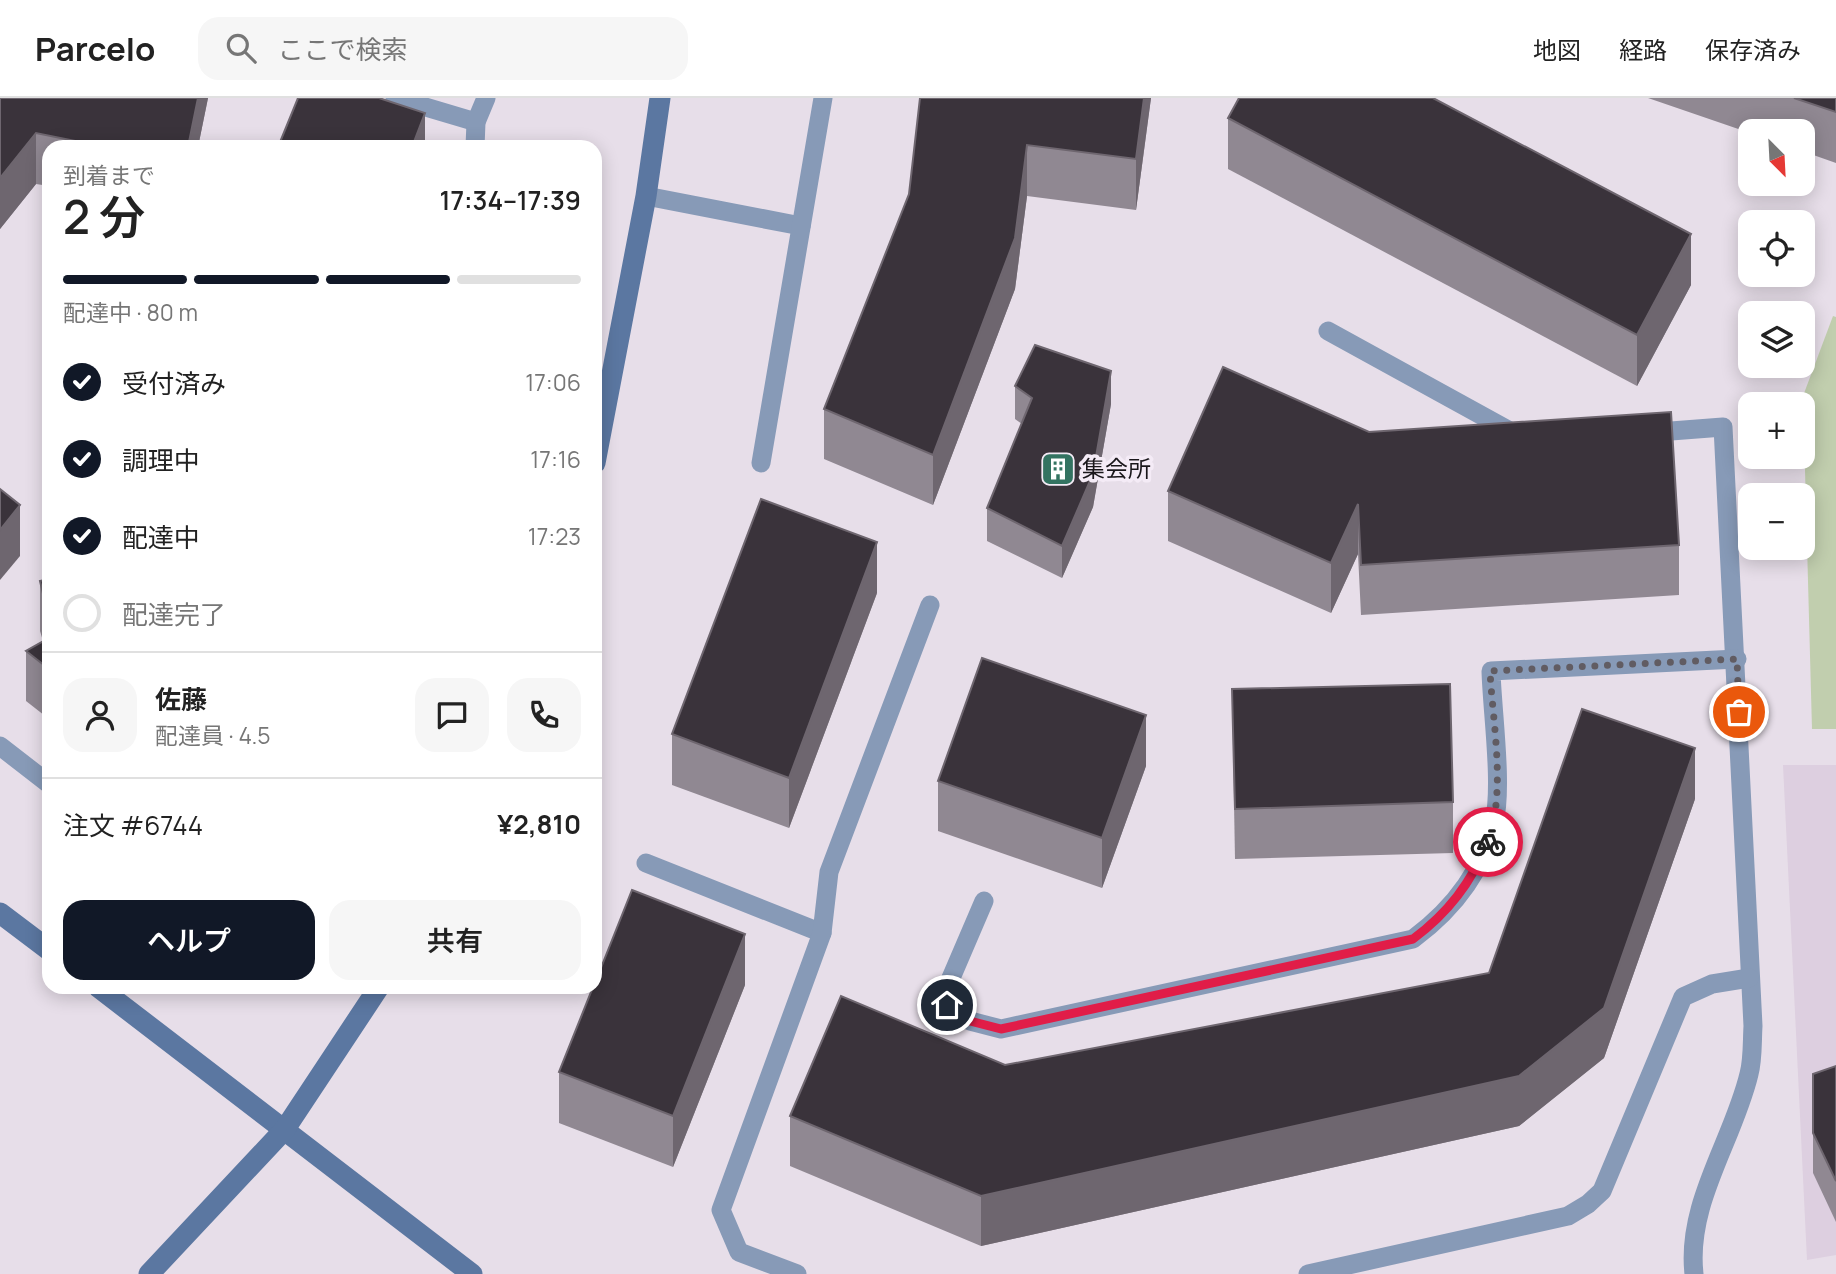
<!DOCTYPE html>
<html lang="ja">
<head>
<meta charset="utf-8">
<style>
	body { margin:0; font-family:Manrope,"Noto Sans JP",sans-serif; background:#f6f6f6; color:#222; height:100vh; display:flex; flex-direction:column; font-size:26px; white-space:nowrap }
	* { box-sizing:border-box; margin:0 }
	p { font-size:23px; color:#767676 }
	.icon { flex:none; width:38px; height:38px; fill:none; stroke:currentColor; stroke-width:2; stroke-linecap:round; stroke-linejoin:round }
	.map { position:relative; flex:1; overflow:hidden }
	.details { position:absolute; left:42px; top:42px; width:560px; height:854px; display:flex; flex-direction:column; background:#fff; border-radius:21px; box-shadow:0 4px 18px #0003 }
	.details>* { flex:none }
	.needle { width:46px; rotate:156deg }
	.buttons { position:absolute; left:1738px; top:21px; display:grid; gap:14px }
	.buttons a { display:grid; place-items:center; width:77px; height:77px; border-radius:14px; background:#fff; box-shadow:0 4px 18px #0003; font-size:35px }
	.pin { position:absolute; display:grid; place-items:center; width:60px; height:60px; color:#fff; margin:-30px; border:4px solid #fff; border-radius:50%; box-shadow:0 2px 7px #0007 }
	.courier { position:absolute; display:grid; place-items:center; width:70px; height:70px; margin:-35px; border:5px solid #e11d48; border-radius:50%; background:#fff; color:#222; box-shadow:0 2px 9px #0007 }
	.headline em { font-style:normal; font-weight:600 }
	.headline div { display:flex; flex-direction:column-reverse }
	.headline { display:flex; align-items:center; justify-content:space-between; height:119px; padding:0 21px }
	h1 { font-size:46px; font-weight:600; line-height:52px }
	.bar { display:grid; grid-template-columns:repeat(4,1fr); gap:10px 7px; align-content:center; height:84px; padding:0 21px }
	.bar i { height:9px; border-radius:5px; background:#e0e0e0 }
	.bar .current { background:#111827 }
	.bar p { grid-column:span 4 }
	.line { display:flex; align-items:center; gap:18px; padding:0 21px; border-top:2px solid #e0e0e0 }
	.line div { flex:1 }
	.round { display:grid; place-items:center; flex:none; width:74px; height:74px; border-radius:21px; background:#f6f6f6 }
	ol { padding:0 21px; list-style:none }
	li { display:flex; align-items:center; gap:21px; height:77px }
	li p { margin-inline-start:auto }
	li .icon { padding:7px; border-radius:50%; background:#111827; color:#fff; stroke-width:4 }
	li:last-child { color:#767676 }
	li i { width:38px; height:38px; border:4px solid #e0e0e0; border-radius:50% }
	.action { display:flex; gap:14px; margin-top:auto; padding:14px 21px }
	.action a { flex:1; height:80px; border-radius:21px; background:#111827; color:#fff; font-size:28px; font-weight:600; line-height:80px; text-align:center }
	.action a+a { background:#f6f6f6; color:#222 }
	header { display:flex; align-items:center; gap:42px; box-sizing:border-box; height:98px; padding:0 35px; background:#fff; border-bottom:2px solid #e0e0e0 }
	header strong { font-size:33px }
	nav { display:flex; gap:38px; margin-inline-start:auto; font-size:24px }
	.search { width:490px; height:63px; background:#f6f6f6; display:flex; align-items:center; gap:18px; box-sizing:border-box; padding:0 24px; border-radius:21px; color:#767676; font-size:26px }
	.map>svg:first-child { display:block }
</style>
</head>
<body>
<header>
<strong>Parcelo</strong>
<div class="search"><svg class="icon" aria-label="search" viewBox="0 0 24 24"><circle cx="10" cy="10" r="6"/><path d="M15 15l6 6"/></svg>ここで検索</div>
<nav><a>地図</a><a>経路</a><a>保存済み</a></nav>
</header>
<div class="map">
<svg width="1836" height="1176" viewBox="0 0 1836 1176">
	<rect width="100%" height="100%" fill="#e7dee9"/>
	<path fill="#ddcfe0" d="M 1783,667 L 1836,667 L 1836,1157 L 1807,1162 Z"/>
	<path fill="#c1ceae" d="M 1833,218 L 1836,219 L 1836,631 L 1812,631 L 1803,298 Z"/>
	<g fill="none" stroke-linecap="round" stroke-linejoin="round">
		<g stroke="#879ab7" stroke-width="19">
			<path d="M 395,0 L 476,24"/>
			<path d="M 475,49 L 476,24 L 486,0"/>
			<path d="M 646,98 L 801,128"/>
			<path d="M 1328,233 L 1519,338"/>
			<path d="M 1645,335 L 1723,329 L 1753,928 C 1752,944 1753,961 1749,976 C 1733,1043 1686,1105 1694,1176"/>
			<path d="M 761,365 L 823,0"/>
			<path d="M 0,648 L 49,686"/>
			<path d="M 646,765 L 822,835"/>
			<path d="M 984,803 L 945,894 L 947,907 L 970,923 L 1001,931 L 1413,841 C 1452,812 1483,773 1494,724 C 1503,689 1492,612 1491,573 L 1737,561"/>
			<path d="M 797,1176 L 739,1154 L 721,1112 L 822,835 L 829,774 L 930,507"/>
			<path d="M 1308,1176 L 1568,1118 L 1588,1106 L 1602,1093 L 1683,899 L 1712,886 L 1749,880"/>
		</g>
		<g stroke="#5b77a1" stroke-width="21">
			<path d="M 595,365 L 646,98 L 660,0"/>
			<path d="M 0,815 L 49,852"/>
			<path d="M 98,889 L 472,1176"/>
			<path d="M 149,1176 L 285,1031 L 379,889"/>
		</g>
	</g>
	<g fill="#908892">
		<path d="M 0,0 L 208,0 L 198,49 L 49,49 L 49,88 L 36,86 L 0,131 Z"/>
		<path d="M 920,0 L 1151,0 L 1136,112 L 1027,98 L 1015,191 L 933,407 L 824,361 L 824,311 L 909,96 Z"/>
		<path d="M 1648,0 L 1836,0 L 1836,65 L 1802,53 L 1802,33 L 1750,33 L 1750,35 Z"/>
		<path d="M 1228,20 L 1691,187 L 1637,288 L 1228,71 Z"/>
		<path d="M 1015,288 L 1111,306 L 1093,409 L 1062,480 L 987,443 L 987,410 L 1022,326 L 1015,321 Z"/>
		<path d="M 1369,334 L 1679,447 L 1679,497 L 1361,517 L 1358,456 L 1331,515 L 1168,443 L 1168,393 Z"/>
		<path d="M 49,481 L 49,621 L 26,603 L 26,553 L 43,543 L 40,533 L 40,483 Z"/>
		<path d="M 877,495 L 789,730 L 672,687 L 672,636 Z"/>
		<path d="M 1232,591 L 1453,704 L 1453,755 L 1235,761 Z"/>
		<path d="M 1146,668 L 1102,790 L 938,733 L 938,683 Z"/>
		<path d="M 1695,701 L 1604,960 L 1519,1028 L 981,1148 L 790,1068 L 790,1018 L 1005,967 L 1489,875 Z"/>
		<path d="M 745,887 L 673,1069 L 559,1025 L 559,974 Z"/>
		<path d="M 1836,968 L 1836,1124 L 1813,1075 L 1813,976 Z"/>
	</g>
	<g fill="#6e666f">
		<path d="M 198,0 L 208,0 L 198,49 L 188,49 Z"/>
		<path d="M 1144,0 L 1151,0 L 1136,112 L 1136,61 Z"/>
		<path d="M 425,15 L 425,49 L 412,49 Z"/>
		<path d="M 36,35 L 36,86 L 0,131 L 0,80 Z"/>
		<path d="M 1027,47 L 1027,98 L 1015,191 L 933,407 L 933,357 Z"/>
		<path d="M 1691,136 L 1691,187 L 1637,288 L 1637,237 Z"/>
		<path d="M 1111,273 L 1111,306 L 1093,409 L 1062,480 L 1062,448 Z"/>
		<path d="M 1358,406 L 1358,456 L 1331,515 L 1331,465 Z"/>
		<path d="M 20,407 L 20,458 L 0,482 L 0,432 Z"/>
		<path d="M 877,444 L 877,495 L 789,730 L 789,680 Z"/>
		<path d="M 1146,617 L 1146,668 L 1102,790 L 1102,740 Z"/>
		<path d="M 1695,650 L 1695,701 L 1604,960 L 1519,1028 L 981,1148 L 981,1098 L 1604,910 Z"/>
		<path d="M 745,836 L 745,887 L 673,1069 L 673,1018 Z"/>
	</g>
	<g fill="#3a333b" stroke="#6e666f" stroke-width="2">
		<path d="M 0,0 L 198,0 L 188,49 L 105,49 L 36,35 L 0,80 Z"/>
		<path d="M 298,0 L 379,0 L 425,15 L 412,49 L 278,49 Z"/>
		<path d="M 920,0 L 1144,0 L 1136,61 L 1027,47 L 1015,140 L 933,357 L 824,311 L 909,96 Z"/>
		<path d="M 1239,0 L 1433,0 L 1691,136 L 1637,237 L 1228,20 Z"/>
		<path d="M 1794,0 L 1836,0 L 1836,14 Z"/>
		<path d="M 1035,247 L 1111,273 L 1093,376 L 1062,448 L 987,410 L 1032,300 L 1015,288 Z"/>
		<path d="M 1223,269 L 1369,334 L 1671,314 L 1679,447 L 1361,467 L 1358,406 L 1331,465 L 1168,393 Z"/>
		<path d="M 0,391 L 20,407 L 0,432 Z"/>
		<path d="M 761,401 L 877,444 L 789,680 L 672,636 Z"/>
		<path d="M 49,481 L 49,521 L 40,483 Z"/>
		<path d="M 49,540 L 49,571 L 26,553 Z"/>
		<path d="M 982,560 L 1146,617 L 1102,740 L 938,683 Z"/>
		<path d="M 1450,586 L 1453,704 L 1235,711 L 1232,591 Z"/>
		<path d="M 1582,611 L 1695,650 L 1604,910 L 1519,978 L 981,1098 L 790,1018 L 841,898 L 1005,967 L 1489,875 Z"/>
		<path d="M 632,792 L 745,836 L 673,1018 L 559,974 L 593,889 L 595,889 L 595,885 Z"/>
		<path d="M 1836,968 L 1836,1083 L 1813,1035 L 1813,976 Z"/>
	</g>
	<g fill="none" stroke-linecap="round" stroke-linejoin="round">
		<path stroke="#615c62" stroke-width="7" stroke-dasharray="0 12.6" d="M 1488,744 C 1506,692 1493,628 1490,573 L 1737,561 L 1739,614"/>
		<path stroke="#e11d48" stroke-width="9" d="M 947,907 L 970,923 L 1001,931 L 1413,841 C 1448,815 1471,785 1488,744"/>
	</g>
	<defs>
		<g id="building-square" transform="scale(1.75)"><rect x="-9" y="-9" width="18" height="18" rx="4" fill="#337361" stroke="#f4ebf6"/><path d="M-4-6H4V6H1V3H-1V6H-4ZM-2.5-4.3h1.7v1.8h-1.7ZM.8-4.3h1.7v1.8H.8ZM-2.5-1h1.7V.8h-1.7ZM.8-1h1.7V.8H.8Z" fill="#fff"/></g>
	</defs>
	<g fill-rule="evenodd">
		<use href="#building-square" x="1058" y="371"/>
	</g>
	<g text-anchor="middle" stroke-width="7" stroke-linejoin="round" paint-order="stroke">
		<g font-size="23" fill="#19161a" stroke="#f4ebf6" text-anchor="start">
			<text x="1082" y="379">集会所</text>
		</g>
	</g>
</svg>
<div class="buttons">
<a><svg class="needle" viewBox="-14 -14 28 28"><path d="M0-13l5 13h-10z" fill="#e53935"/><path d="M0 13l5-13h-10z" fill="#767676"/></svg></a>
<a><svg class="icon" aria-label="locate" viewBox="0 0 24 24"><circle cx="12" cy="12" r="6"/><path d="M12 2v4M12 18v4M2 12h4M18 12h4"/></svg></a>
<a><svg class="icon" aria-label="layers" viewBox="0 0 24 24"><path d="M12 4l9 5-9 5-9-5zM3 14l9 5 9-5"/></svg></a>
<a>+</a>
<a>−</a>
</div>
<div class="pin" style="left:1739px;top:614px;background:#ea580c"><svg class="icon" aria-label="bag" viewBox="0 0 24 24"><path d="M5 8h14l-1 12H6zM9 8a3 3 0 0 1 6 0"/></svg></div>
<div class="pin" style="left:947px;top:907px;background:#1f2937"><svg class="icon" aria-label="home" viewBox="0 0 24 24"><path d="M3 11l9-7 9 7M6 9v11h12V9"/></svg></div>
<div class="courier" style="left:1488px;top:744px"><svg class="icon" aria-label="bike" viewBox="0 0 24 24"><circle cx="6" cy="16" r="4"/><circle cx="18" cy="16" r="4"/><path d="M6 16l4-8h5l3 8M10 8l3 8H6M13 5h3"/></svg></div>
<section class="details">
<div class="headline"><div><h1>2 分</h1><p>到着まで</p></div><em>17:34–17:39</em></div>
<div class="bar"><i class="current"></i><i class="current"></i><i class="current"></i><i></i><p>配達中 · 80 m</p></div>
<ol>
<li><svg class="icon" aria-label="check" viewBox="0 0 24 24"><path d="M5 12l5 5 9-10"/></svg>受付済み<p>17:06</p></li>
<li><svg class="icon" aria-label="check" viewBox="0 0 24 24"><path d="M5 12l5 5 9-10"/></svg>調理中<p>17:16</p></li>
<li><svg class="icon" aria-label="check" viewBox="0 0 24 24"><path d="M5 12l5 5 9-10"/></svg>配達中<p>17:23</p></li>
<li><i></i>配達完了</li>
</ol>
<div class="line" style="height:126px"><a class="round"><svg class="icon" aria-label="person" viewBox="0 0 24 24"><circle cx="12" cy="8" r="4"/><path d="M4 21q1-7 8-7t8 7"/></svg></a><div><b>佐藤</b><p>配達員 · 4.5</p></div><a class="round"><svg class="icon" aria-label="chat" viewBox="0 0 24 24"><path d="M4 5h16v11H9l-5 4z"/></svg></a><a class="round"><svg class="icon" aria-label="phone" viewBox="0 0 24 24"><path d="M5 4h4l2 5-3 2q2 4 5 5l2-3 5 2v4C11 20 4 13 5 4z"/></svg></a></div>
<div class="line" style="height:91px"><div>注文 #6744</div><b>¥2,810</b></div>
<div class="action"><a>ヘルプ</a><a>共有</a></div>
</section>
</div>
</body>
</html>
